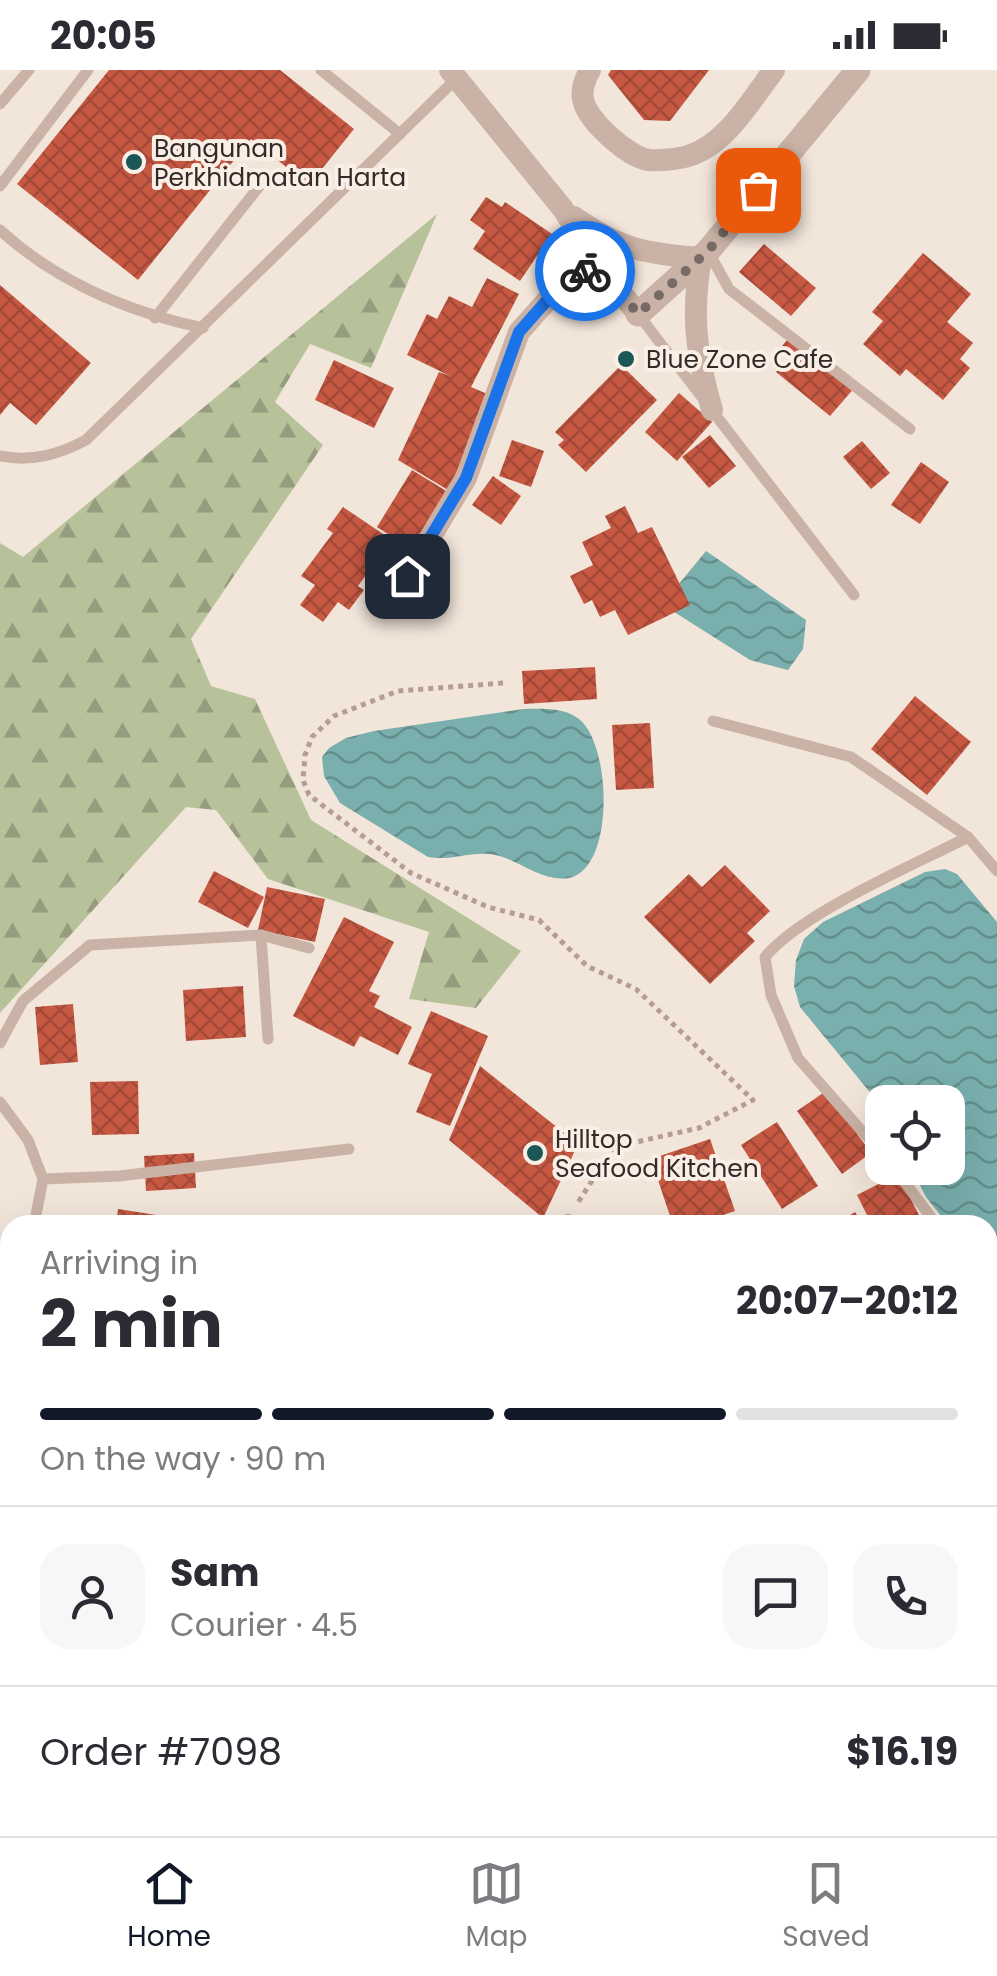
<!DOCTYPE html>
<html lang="en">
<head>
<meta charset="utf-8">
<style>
	body { margin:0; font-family:Poppins,sans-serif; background:#f7f7f7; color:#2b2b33; height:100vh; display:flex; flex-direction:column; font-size:38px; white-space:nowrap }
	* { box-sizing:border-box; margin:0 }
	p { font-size:32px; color:#7c7c81 }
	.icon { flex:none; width:55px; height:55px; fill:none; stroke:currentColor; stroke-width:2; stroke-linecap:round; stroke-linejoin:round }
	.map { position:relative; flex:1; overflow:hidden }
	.details { position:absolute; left:0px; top:1145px; width:998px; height:622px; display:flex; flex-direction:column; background:#fff; border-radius:30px 30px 0 0; box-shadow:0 10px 40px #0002 }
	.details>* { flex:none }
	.fabs { position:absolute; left:865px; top:1015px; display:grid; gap:20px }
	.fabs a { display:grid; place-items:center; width:100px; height:100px; border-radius:20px; background:#fff; box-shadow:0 10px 40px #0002; font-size:50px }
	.pin { position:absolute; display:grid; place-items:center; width:85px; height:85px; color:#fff; margin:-42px; border-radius:20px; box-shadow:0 5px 15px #0006 }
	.courier { position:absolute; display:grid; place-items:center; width:100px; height:100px; margin:-50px; border:8px solid #1a73e8; border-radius:50%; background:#fff; color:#222; box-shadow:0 2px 12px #0007 }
	.head em { font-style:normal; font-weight:700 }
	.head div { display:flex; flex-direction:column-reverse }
	.head { display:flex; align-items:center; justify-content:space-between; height:170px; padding:0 40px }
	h1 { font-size:65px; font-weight:700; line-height:75px }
	.bar { display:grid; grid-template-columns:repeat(4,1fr); gap:15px 10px; align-content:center; height:120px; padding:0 40px }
	.bar i { height:12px; border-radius:8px; background:#e1e1e2 }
	.bar .selected { background:#111827 }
	.bar p { grid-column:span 4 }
	.line { display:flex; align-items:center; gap:25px; padding:0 40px; border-top:2px solid #e1e1e2 }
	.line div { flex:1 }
	.round { display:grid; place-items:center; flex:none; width:105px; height:105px; border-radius:30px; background:#f7f7f7 }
	.status { display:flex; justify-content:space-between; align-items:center; height:70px; padding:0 50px; background:#fff; direction:ltr }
	.status svg { height:28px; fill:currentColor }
	.tabs { display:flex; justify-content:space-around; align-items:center; height:140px; border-top:2px solid #e1e1e2; background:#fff; font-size:28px; color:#7c7c81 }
	.tabs a { display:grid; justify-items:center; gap:5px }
	.tabs .selected { color:#111827 }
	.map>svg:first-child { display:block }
</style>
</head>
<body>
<div class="status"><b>20:05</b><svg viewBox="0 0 49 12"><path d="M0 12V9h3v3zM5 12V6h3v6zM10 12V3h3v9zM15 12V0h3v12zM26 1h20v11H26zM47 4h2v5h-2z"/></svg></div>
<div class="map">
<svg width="997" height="1766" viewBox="0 0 997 1766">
	<defs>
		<pattern id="forest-firs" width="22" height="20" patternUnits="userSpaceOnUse" patternTransform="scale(2.5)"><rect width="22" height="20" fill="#b7c19a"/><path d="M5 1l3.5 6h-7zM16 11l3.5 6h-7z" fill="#969d7e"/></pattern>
		<pattern id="water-waves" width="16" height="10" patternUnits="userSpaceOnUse" patternTransform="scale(2.5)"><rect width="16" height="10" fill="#79afad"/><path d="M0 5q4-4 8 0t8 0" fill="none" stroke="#648f8d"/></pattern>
		<pattern id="building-cross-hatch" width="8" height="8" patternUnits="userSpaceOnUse" patternTransform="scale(2.5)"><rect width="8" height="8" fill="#c75842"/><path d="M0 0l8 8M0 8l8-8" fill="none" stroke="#a24937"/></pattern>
	</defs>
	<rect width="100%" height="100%" fill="#f2e5da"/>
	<g fill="url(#forest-firs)">
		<path d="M 437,144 L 371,298 L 310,274 L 275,332 L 323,375 L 191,569 L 211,616 L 255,629 L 311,750 L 521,881 L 476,938 L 409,929 L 429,862 L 268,809 L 216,740 L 186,737 L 0,943 L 0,473 L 23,487 Z"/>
		<path d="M 0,1516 L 10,1539 L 10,1683 L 0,1689 Z"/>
	</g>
	<g fill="url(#water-waves)">
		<path d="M 706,481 L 806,550 L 803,579 L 788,600 L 750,590 L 671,540 L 674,520 Z"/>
		<path d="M 523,639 C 541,639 560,637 576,647 C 612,668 616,799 569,808 C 540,813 516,786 489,784 C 468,782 450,791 428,787 L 340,733 L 324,706 L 322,687 L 329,678 L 346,668 L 374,661 Z"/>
		<path d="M 945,799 L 957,804 L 997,852 L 997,1214 L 988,1205 L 988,1155 L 948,1155 L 926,1127 L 911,1098 L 948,1098 L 948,1032 L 882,1032 L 882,1037 L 800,937 L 794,916 L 796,890 L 804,869 L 823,852 L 925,802 Z"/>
	</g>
	<g fill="url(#building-cross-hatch)">
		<path d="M 109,0 L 280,0 L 354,59 L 309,115 L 251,69 L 138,210 L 17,114 Z"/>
		<path d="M 611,0 L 709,0 L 670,51 L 644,50 L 608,5 Z"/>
		<path d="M 486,127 L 502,137 L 505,132 L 552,164 L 520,211 L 473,179 L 485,161 L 470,150 Z"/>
		<path d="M 764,174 L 816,218 L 791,246 L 739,202 Z"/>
		<path d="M 923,183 L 971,224 L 947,252 L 973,273 L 960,289 L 970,298 L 943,330 L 906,299 L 900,306 L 863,274 L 883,251 L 872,242 Z"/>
		<path d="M 487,208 L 519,224 L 471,317 L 492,326 L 448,420 L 398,390 L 439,302 L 450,306 L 407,285 L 427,244 L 437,249 L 449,226 L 472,237 Z"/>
		<path d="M 0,215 L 91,293 L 36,355 L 10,333 L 0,345 Z"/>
		<path d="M 792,264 L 856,316 L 830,346 L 776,302 L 791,284 L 782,276 Z"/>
		<path d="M 334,290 L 394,318 L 374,358 L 315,330 Z"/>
		<path d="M 621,295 L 657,330 L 586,402 L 558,375 L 564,370 L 555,362 Z"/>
		<path d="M 679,323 L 712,352 L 677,391 L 645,362 Z"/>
		<path d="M 710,365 L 736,396 L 709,418 L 682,387 Z"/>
		<path d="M 512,370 L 544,381 L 531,417 L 499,406 Z"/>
		<path d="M 862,371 L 890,403 L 871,419 L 843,387 Z"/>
		<path d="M 921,392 L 949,412 L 920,454 L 891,435 Z"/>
		<path d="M 412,400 L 448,422 L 412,491 L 390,478 L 396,469 L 377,457 Z"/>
		<path d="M 493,406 L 521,426 L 501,455 L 472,435 Z"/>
		<path d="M 625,436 L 638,463 L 652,457 L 690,535 L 628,565 L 615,540 L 600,547 L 592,530 L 584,534 L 570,506 L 593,495 L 582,472 L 611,458 L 605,446 Z"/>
		<path d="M 343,437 L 392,470 L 358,516 L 364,520 L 349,540 L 338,532 L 323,552 L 300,535 L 315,515 L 301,506 L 333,463 L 327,459 Z"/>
		<path d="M 595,597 L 597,629 L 524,634 L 522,601 Z"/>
		<path d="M 915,626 L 971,672 L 927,725 L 871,679 Z"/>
		<path d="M 650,653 L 654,718 L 616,720 L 612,655 Z"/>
		<path d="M 725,795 L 770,841 L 747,863 L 755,871 L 710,914 L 644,847 L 689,804 L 702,817 Z"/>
		<path d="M 214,801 L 264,827 L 248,858 L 198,832 Z"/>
		<path d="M 267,817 L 325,829 L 315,872 L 258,860 Z"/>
		<path d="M 344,847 L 394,872 L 369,921 L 380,926 L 374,937 L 412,957 L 398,985 L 360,966 L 354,977 L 293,946 Z"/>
		<path d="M 243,916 L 246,967 L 186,971 L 183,920 Z"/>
		<path d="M 73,934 L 78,992 L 40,995 L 35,937 Z"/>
		<path d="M 431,941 L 488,966 L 450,1056 L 416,1042 L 432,1004 L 408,994 Z"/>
		<path d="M 480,996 L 578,1074 L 543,1148 L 449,1070 Z"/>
		<path d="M 138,1011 L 139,1064 L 92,1065 L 90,1012 Z"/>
		<path d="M 826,1021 L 871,1083 L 842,1104 L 797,1041 Z"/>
		<path d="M 777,1052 L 818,1116 L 782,1139 L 741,1075 Z"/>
		<path d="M 710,1069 L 735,1141 L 693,1155 L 673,1155 L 651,1089 Z"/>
		<path d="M 194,1083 L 196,1118 L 146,1121 L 144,1086 Z"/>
		<path d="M 898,1104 L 924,1155 L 872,1155 L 857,1125 Z"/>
		<path d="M 118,1139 L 195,1151 L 195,1155 L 116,1155 Z"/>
		<path d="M 855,1142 L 863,1155 L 833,1155 Z"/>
		<path d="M 988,1227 L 997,1242 L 997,1271 L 988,1277 Z"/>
		<path d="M 988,1431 L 997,1440 L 997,1467 L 993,1472 L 988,1466 Z"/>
		<path d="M 997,1524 L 997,1592 L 988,1595 L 988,1527 Z"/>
		<path d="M 997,1604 L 997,1667 L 988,1670 L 988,1607 Z"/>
		<path d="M 466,1758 L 534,1758 L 545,1766 L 463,1766 Z"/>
		<path d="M 834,1758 L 890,1758 L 883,1766 L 844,1766 Z"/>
		<path d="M 893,1758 L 956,1758 L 950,1766 L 887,1766 Z"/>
	</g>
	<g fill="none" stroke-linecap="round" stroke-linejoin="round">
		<path stroke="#b69d90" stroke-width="5" stroke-dasharray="5 5" stroke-linecap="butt" d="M 503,613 L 398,621 L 334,646 L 312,667 L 305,685 L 303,710 L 309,725 L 411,803 L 488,837 L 539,850 L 587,896 L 636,919 L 753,1030 L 699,1058 L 614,1077 L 577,1134"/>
		<g stroke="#cab3a6" stroke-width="11">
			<path d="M 321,0 L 400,64"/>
			<path d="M 0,34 L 29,0"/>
			<path d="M 0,116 L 88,0"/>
			<path d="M 0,160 C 57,212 128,242 203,258"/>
			<path d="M 708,181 L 729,219 L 910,359"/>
			<path d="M 638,244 L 854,525"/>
			<path d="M 155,248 L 261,114"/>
			<path d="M 0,386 C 31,392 58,385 86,370 L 457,8"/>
			<path d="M 713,651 L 851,687 L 968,767 C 914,795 801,843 765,887 L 771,925 L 798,988 L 882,1084"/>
			<path d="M 968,767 L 997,801"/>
			<path d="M 261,865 L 268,969"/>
			<path d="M 0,973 L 23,931 L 90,875 L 261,865 L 309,878"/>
			<path d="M 0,1032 L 28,1070 L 43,1109 L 34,1155"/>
			<path d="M 894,1098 L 937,1155"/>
			<path d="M 43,1109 L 119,1106 L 349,1079"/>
			<path d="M 568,1149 L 570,1155"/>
			<path d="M 988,1220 L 997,1232"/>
			<path d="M 0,1297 L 10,1262"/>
			<path d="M 988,1308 L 997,1302"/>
			<path d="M 988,1388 L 997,1399"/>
			<path d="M 0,1439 L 10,1473"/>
			<path d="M 988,1680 L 997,1677"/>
			<path d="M 777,1766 L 783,1758"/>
		</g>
		<g stroke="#cab3a6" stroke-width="22">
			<path d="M 450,0 L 563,139 L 597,193 L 638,244"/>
			<path d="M 590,0 C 585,9 581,19 583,29 C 586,50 628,87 649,90 C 659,91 678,89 688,86 C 726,75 751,30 774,0"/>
			<path d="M 574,147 C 620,179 645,184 701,188 C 691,244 696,285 712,340"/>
			<path d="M 407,506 L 466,408 L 519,262 L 558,218 L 597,193"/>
			<path d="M 0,1715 L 10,1708"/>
			<path d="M 560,1758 L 573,1766"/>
			<path d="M 739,1758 L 750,1766"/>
			<path d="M 175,1766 L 185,1758"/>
		</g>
		<path stroke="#cab3a6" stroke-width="25" d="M 638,244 L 708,181 L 858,0"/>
	</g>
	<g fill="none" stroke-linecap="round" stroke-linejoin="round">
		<path stroke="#786b66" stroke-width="10" stroke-dasharray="0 18" d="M 585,201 L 597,193 L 638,244 L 708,181 L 758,120"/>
		<path stroke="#1a73e8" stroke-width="12" d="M 407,506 L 466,408 L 519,262 L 558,218 L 585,201"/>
	</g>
	<g fill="#1c5757" stroke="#f9efe6" stroke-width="4">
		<circle cx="134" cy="92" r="10"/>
		<circle cx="626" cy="289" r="10"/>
		<circle cx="535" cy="1083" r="10"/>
	</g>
	<g text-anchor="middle" stroke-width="8" stroke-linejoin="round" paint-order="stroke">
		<g font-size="25" fill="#362a27" stroke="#f9efe6" text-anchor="start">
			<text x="154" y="87">Bangunan<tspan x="154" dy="29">Perkhidmatan Harta</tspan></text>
			<text x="646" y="298">Blue Zone Cafe</text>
			<text x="555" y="1078">Hilltop<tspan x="555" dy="29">Seafood Kitchen</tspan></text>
		</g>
	</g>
</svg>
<div class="fabs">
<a><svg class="icon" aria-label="locate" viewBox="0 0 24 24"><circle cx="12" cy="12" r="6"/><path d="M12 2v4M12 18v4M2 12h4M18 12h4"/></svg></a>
</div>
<div class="pin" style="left:758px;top:120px;background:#ea580c"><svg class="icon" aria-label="bag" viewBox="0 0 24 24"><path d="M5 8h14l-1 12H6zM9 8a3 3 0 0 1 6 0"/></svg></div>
<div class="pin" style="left:407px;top:506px;background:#1f2937"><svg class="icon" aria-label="home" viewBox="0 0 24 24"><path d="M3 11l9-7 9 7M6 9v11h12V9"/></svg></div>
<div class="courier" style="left:585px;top:201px"><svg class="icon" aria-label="bike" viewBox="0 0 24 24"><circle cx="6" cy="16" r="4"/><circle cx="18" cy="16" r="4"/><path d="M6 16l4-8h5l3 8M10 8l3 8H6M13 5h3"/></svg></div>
<section class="details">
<div class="head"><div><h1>2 min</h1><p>Arriving in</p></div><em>20:07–20:12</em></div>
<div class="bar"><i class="selected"></i><i class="selected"></i><i class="selected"></i><i></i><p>On the way · 90 m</p></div>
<div class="line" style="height:180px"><a class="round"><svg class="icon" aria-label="person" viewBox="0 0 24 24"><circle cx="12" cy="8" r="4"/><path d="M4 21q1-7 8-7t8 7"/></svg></a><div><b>Sam</b><p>Courier · 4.5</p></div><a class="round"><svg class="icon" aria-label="chat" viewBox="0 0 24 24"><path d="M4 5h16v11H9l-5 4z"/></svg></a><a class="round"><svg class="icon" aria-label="phone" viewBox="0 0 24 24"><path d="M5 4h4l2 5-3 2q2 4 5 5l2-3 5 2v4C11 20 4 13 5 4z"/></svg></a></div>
<div class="line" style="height:130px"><div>Order #7098</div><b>$16.19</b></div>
</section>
</div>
<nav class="tabs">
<a class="selected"><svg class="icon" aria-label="home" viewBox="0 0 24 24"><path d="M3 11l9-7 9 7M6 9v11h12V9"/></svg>Home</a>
<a><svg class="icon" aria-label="map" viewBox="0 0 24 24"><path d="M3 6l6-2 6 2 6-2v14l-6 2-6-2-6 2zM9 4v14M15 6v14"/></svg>Map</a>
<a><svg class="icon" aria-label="saved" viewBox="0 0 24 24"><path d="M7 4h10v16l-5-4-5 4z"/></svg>Saved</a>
</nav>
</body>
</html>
